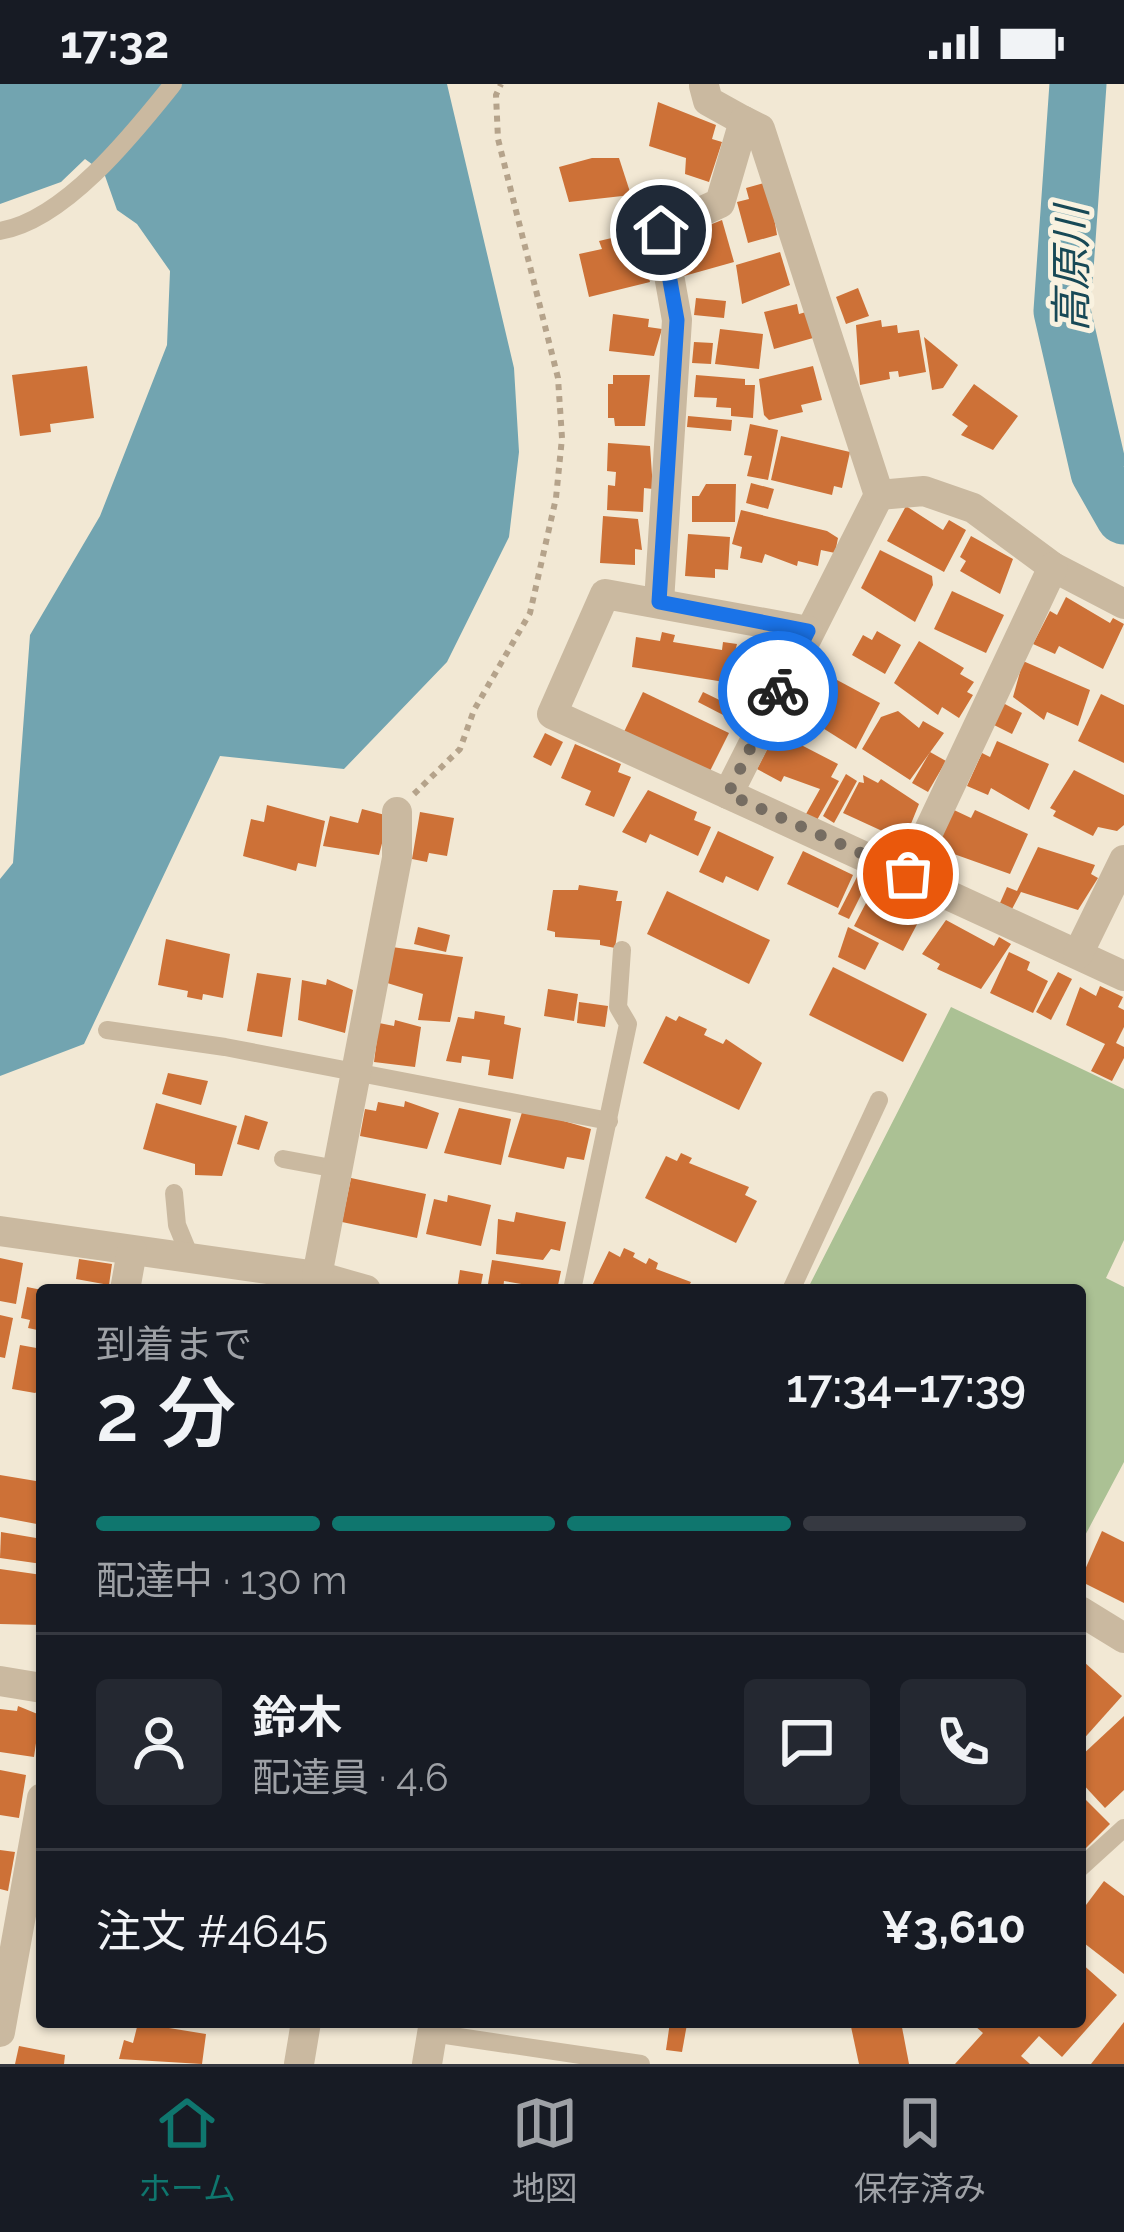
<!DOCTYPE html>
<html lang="ja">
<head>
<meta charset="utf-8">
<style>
	body { margin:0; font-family:Raleway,"Noto Sans JP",sans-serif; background:#242831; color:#f1f3f6; height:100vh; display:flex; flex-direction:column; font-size:45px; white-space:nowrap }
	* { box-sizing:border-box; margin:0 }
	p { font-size:39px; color:#9ea1a6 }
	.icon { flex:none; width:66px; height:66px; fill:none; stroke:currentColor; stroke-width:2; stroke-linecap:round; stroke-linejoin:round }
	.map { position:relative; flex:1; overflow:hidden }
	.side { position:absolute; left:36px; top:1200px; width:1050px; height:744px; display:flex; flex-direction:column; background:#171b24; border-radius:12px; box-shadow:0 3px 9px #0004 }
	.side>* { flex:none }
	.pin { position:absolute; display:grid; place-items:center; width:102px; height:102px; color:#fff; margin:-51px; border:6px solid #fff; border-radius:50%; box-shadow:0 3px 12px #0007 }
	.courier { position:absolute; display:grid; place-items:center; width:120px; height:120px; margin:-60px; border:9px solid #1a73e8; border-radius:50%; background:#fff; color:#222; box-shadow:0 3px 15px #0007 }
	.head em { font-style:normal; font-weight:600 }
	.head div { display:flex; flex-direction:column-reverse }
	.head { display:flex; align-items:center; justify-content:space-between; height:204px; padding:0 60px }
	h1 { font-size:78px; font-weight:600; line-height:90px }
	.bar { display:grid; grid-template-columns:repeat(4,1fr); gap:18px 12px; align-content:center; height:144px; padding:0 60px }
	.bar i { height:15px; border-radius:9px; background:#363941 }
	.bar .active { background:#0f766e }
	.bar p { grid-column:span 4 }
	.line { display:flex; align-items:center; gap:30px; padding:0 60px; border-top:3px solid #363941 }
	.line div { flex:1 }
	.round { display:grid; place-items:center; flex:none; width:126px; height:126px; border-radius:12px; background:#242831 }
	.status { display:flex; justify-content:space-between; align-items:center; height:84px; padding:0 60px; background:#171b24; direction:ltr }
	.status svg { height:33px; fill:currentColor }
	.tabs { display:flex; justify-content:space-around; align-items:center; height:168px; border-top:3px solid #363941; background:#171b24; font-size:33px; color:#9ea1a6 }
	.tabs a { display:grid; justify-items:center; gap:6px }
	.tabs .active { color:#0f766e }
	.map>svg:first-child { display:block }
</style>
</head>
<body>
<div class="status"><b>17:32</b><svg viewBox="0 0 49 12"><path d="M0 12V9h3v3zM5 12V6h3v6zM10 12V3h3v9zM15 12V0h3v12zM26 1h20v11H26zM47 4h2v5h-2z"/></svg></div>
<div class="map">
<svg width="1124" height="1980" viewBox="0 0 1124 1980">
	<rect width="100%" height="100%" fill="#f2e8d4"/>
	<path fill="#abc194" d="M 951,923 L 1124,1005 L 1124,1156 L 1106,1194 L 1124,1203 L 1124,1378 L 1080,1461 L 1080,1206 L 807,1206 Z"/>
	<path fill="#72a4b0" d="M 0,0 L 447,0 L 514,284 L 519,368 L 509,453 L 447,578 L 344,685 L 220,672 L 84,960 L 0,992 L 0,795 L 13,779 L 30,551 L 100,432 L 167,261 L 170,187 L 137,140 L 117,126 L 104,89 L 85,75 L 61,98 L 0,120 Z"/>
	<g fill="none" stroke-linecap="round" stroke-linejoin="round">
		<path stroke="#72a4b0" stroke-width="57" d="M 1078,0 L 1062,227 L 1099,388 L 1124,432"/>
	</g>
	<g fill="#cd7137">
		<path d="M 658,18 L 716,41 L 712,55 L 722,58 L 709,98 L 685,90 L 686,74 L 649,62 Z"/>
		<path d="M 592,74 L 619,74 L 631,111 L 569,118 L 559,83 Z"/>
		<path d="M 768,98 L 777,151 L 748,159 L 737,118 L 749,115 L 746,104 Z"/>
		<path d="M 722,136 L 734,178 L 684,192 L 677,154 Z"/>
		<path d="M 637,148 L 650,198 L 589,213 L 579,170 L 602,165 L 599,157 Z"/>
		<path d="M 780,168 L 790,201 L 742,220 L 736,181 Z"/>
		<path d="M 858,204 L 869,232 L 846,240 L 836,213 Z"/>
		<path d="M 696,214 L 726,217 L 724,234 L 694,231 Z"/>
		<path d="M 797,220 L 799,230 L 806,228 L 813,254 L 774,265 L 764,228 Z"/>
		<path d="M 613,230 L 649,235 L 648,243 L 662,245 L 654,272 L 609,267 Z"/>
		<path d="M 881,236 L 882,243 L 897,241 L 898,249 L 919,246 L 926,288 L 899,293 L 898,287 L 889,288 L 890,295 L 860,301 L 856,241 Z"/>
		<path d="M 720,245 L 763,250 L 759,285 L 715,280 Z"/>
		<path d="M 924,253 L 958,281 L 943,304 L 932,306 Z"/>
		<path d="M 694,258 L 713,259 L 711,280 L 692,279 Z"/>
		<path d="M 87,282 L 94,334 L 50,340 L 51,348 L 20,352 L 12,291 Z"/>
		<path d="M 813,282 L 822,316 L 801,321 L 803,328 L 769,336 L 764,331 L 759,295 Z"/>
		<path d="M 613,291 L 650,291 L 645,342 L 615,342 L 614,334 L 608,334 L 608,300 L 613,300 Z"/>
		<path d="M 696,291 L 745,295 L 745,301 L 755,301 L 753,334 L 731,332 L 731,324 L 716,323 L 717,314 L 694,313 Z"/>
		<path d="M 974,300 L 1018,332 L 993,366 L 961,351 L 968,342 L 952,331 Z"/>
		<path d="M 688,332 L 732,336 L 731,347 L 687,343 Z"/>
		<path d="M 750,340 L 778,346 L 768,396 L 747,392 L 752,372 L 744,371 Z"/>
		<path d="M 781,352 L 850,368 L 842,404 L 834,402 L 832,411 L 771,396 Z"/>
		<path d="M 608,359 L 650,362 L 653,405 L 644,404 L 643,428 L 607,426 L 608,401 L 615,402 L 616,388 L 607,387 Z"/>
		<path d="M 751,399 L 774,405 L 768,425 L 746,419 Z"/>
		<path d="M 706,400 L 736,400 L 735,438 L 692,438 L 692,412 L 699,412 Z"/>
		<path d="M 906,422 L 943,446 L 949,436 L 966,446 L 944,488 L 887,457 Z"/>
		<path d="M 741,426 L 827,447 L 838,454 L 835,469 L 821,466 L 818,482 L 798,477 L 797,482 L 765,470 L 762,479 L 740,474 L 742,463 L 732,460 Z"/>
		<path d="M 603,432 L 638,435 L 642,466 L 635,465 L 635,481 L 600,479 Z"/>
		<path d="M 688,450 L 730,453 L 728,486 L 715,485 L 715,494 L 685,492 Z"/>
		<path d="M 971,452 L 1013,475 L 1000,510 L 960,487 L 966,477 L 960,473 Z"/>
		<path d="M 880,466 L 932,492 L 933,501 L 915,538 L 861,504 Z"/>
		<path d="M 952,507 L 1004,531 L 986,569 L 934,545 Z"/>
		<path d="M 1066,513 L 1110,539 L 1113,534 L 1124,540 L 1103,585 L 1059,562 L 1055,570 L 1033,560 L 1050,527 L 1057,531 Z"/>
		<path d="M 877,547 L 901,561 L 885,590 L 852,571 L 863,551 L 872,556 Z"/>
		<path d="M 662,548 L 675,551 L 673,558 L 722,566 L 723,558 L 737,560 L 735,568 L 760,572 L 755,603 L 632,583 L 636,553 L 660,557 Z"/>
		<path d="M 919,557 L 964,584 L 960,590 L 974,598 L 967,608 L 973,611 L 959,634 L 942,623 L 938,631 L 894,599 Z"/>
		<path d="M 1023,577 L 1090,606 L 1078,642 L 1047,628 L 1044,636 L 1013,613 Z"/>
		<path d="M 824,589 L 880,619 L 856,665 L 802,631 Z"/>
		<path d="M 643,608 L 729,649 L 708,691 L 623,650 Z"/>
		<path d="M 703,608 L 734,623 L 729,634 L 698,618 Z"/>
		<path d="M 1101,610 L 1124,621 L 1124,679 L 1078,657 Z"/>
		<path d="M 1003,619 L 1022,629 L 1012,650 L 992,640 Z"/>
		<path d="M 898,627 L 919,644 L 923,637 L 944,649 L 910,696 L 862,665 L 881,633 Z"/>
		<path d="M 776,648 L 838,680 L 831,693 L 839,697 L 817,736 L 806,730 L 820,705 L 784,692 L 781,698 L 757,685 Z"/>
		<path d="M 545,649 L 563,658 L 551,682 L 533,673 Z"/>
		<path d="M 997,657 L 1049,680 L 1029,726 L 991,704 L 988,711 L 967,702 L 982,669 L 990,673 Z"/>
		<path d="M 575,660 L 621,680 L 618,688 L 631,693 L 614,733 L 585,721 L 591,707 L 561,694 Z"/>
		<path d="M 930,668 L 946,677 L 928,708 L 912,699 Z"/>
		<path d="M 1074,686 L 1124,711 L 1124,741 L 1117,747 L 1098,743 L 1093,752 L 1053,732 L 1056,727 L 1050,724 Z"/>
		<path d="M 846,690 L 857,697 L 834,739 L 823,732 Z"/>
		<path d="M 863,691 L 878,699 L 881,695 L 919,720 L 904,757 L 843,729 L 859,698 L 864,699 Z"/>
		<path d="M 648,706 L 697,728 L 694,736 L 711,743 L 698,772 L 650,750 L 646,759 L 622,748 Z"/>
		<path d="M 267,721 L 325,737 L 316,783 L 298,779 L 296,787 L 243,772 L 251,735 L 264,738 Z"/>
		<path d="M 362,725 L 389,732 L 379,771 L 323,762 L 330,732 L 358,739 Z"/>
		<path d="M 954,726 L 971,734 L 975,726 L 1028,750 L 1010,790 L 937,764 Z"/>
		<path d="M 420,728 L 454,734 L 447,772 L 429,769 L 427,778 L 412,775 Z"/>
		<path d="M 718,747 L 774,773 L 758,807 L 726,792 L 723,799 L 699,788 Z"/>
		<path d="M 1038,763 L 1095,781 L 1091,790 L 1098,794 L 1078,826 L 1021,808 L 1012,825 L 1000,819 L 1007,803 L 1017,807 Z"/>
		<path d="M 803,767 L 853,791 L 838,824 L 787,800 Z"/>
		<path d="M 858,791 L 868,797 L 849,835 L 838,830 Z"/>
		<path d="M 579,801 L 618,807 L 616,817 L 622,817 L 615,864 L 600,861 L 600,856 L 555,853 L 555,848 L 547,846 L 553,806 L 578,806 Z"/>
		<path d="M 883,803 L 925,825 L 903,867 L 854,842 L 867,817 L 874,821 Z"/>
		<path d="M 667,807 L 770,856 L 749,900 L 647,850 Z"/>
		<path d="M 946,836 L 994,862 L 999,853 L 1011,860 L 981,905 L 937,885 L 940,880 L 922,870 Z"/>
		<path d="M 418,843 L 450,851 L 446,868 L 414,860 Z"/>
		<path d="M 848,843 L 879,859 L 865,886 L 838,873 Z"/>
		<path d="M 166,855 L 230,870 L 223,914 L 203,910 L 202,916 L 187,913 L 188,907 L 158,901 Z"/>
		<path d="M 392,863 L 463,873 L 450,938 L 418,936 L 423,910 L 384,898 Z"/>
		<path d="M 1009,868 L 1030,878 L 1027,886 L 1048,897 L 1033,929 L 990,909 Z"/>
		<path d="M 833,883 L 927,930 L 903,978 L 809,931 Z"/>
		<path d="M 1058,888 L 1072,895 L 1051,936 L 1036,928 Z"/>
		<path d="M 257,889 L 291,894 L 282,953 L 247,947 Z"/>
		<path d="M 327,895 L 353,906 L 345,949 L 298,936 L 302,896 L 326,901 Z"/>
		<path d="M 1100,902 L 1123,913 L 1118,923 L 1124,926 L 1124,943 L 1116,959 L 1124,963 L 1124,974 L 1112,997 L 1091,987 L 1105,960 L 1066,941 L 1080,903 L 1096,912 Z"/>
		<path d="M 548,905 L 578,910 L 574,937 L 544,932 Z"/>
		<path d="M 579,918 L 608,922 L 605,943 L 577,939 Z"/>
		<path d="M 475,927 L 505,932 L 504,940 L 521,944 L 513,995 L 488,991 L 490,976 L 462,972 L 461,979 L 446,977 L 458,933 L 474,935 Z"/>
		<path d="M 666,932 L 676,937 L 679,932 L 707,945 L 704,951 L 723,960 L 726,955 L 762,979 L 739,1026 L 643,979 Z"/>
		<path d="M 395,936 L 421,943 L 415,983 L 374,978 L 379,939 L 394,942 Z"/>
		<path d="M 168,989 L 208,997 L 201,1021 L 162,1010 Z"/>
		<path d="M 405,1017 L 439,1029 L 427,1065 L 360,1052 L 365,1025 L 376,1027 L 378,1018 L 404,1023 Z"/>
		<path d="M 156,1019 L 237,1042 L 222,1092 L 195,1091 L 195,1080 L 143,1065 Z"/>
		<path d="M 459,1024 L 511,1035 L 501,1081 L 444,1069 Z"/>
		<path d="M 523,1025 L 591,1045 L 584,1076 L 567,1073 L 564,1085 L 508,1073 Z"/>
		<path d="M 245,1031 L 268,1038 L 259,1066 L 237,1060 Z"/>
		<path d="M 681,1069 L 692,1074 L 689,1079 L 749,1103 L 745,1111 L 757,1117 L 736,1159 L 645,1114 L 666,1072 L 677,1077 Z"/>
		<path d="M 351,1094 L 426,1110 L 417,1154 L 342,1138 Z"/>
		<path d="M 448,1111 L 491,1121 L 481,1162 L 426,1150 L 434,1115 L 447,1118 Z"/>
		<path d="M 516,1128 L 566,1138 L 560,1167 L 551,1165 L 543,1176 L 496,1170 L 498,1135 L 514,1138 Z"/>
		<path d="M 624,1164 L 635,1169 L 633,1173 L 646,1180 L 649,1174 L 658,1179 L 656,1185 L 691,1198 L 687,1206 L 590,1206 L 609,1167 L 620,1173 Z"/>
		<path d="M 0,1174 L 23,1179 L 16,1220 L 0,1217 Z"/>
		<path d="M 79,1175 L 112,1180 L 109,1201 L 76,1195 Z"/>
		<path d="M 492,1176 L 561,1187 L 557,1206 L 504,1197 L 503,1206 L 487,1206 Z"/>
		<path d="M 460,1186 L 483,1190 L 480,1206 L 457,1206 Z"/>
		<path d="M 27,1203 L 42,1206 L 42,1247 L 28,1244 L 30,1236 L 21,1234 Z"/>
		<path d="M 0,1231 L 13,1234 L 5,1274 L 0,1273 Z"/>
		<path d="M 20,1261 L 42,1265 L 42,1305 L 35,1309 L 12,1305 Z"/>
		<path d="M 0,1391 L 42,1398 L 42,1441 L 0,1433 Z"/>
		<path d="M 1102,1447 L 1124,1458 L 1124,1519 L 1080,1497 Z"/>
		<path d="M 1,1448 L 42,1455 L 42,1480 L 0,1474 Z"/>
		<path d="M 0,1485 L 42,1491 L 42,1541 L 0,1540 Z"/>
		<path d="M 1084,1578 L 1122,1612 L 1080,1659 L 1080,1582 Z"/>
		<path d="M 18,1622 L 40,1631 L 34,1673 L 0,1668 L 0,1625 L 17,1627 Z"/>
		<path d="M 1124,1632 L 1124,1706 L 1105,1724 L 1080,1697 L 1080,1673 Z"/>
		<path d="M 0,1686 L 26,1691 L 19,1734 L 0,1731 Z"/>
		<path d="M 1080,1710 L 1110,1740 L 1082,1768 L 1080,1766 Z"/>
		<path d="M 0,1766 L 15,1768 L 8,1807 L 0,1805 Z"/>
		<path d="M 1104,1797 L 1124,1812 L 1124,1890 L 1080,1856 L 1080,1829 Z"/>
		<path d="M 1080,1878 L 1117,1911 L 1062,1973 L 1039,1952 L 1021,1972 L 1030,1980 L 955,1980 L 983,1949 L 975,1942 L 978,1938 L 1080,1938 Z"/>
		<path d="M 670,1938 L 687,1940 L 682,1968 L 666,1966 Z"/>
		<path d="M 850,1938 L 901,1938 L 909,1980 L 859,1980 Z"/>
		<path d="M 1124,1938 L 1124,1980 L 1091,1980 Z"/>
		<path d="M 138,1939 L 206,1950 L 202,1980 L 119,1975 L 124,1956 L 133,1959 Z"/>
		<path d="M 19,1962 L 65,1971 L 64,1980 L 15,1980 Z"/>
	</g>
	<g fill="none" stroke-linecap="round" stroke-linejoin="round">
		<path stroke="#b5a38b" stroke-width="6" stroke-dasharray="6 6" stroke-linecap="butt" d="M 414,710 L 460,665 L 474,626 L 530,529 L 556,414 L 562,354 L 558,294 L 498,55 L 496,11 L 501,0"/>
		<g stroke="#cab9a0" stroke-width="18">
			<path d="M 0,147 C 65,136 133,50 173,0"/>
			<path d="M 107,946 L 225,963 L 609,1037"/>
			<path d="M 283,1075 L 337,1085"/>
			<path d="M 174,1109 L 177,1141 L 191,1175"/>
			<path d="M 572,1206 L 628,940 L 618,923 L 622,866"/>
			<path d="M 791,1206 L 879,1016"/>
			<path d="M 1080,1784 L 1124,1744"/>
			<path d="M 432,1949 L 641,1980"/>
		</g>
		<g stroke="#cab9a0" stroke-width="30">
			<path d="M 704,2 L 708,17 L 744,37"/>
			<path d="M 879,411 L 728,710 L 1124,892"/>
			<path d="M 659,518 L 677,236 L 661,146 L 720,119 L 744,37 L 760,45 L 879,411 L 924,407 L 973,424 L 1053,483 L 1124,520"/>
			<path d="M 728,710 L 552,630 L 605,510 L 808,547"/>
			<path d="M 908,791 L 1053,483"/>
			<path d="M 1078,870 L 1124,776"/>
			<path d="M 0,1147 L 317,1192 L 366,1206"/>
			<path d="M 317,1192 L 397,774 L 397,728"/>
			<path d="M 125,1206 L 132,1167"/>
			<path d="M 1080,1527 L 1124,1554"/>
			<path d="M 0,1597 L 42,1604"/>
			<path d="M 0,1948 L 42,1714"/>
			<path d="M 299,1980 L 306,1938"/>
			<path d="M 427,1980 L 434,1938"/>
		</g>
	</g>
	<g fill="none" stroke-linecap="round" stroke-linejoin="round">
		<path stroke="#766d62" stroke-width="12" stroke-dasharray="0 21.6" d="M 778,607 L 728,710 L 908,790"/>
		<path stroke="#1a73e8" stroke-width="15" d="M 661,146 L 677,236 L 659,518 L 808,547 L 778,607"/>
	</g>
	<g text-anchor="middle" stroke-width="10" stroke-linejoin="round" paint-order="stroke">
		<g font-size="42" font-style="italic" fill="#184956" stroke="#f9f2e0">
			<text transform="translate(1071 185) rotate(-90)" y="15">高原川</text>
		</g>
	</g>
</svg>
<div class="pin" style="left:908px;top:790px;background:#ea580c"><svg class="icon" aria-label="bag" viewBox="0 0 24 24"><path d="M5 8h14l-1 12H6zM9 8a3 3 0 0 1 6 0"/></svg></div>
<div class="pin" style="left:661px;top:146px;background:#1f2937"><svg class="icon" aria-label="home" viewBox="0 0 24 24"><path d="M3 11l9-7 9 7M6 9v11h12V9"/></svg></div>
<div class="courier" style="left:778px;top:607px"><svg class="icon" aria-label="bike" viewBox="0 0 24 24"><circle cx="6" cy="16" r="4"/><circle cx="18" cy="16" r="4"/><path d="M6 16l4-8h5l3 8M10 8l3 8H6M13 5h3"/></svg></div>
<section class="side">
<div class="head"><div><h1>2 分</h1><p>到着まで</p></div><em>17:34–17:39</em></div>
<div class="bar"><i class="active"></i><i class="active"></i><i class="active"></i><i></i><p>配達中 · 130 m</p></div>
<div class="line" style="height:216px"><a class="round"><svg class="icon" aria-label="person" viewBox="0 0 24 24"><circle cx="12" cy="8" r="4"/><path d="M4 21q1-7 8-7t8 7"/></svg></a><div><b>鈴木</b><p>配達員 · 4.6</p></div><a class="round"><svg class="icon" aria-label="chat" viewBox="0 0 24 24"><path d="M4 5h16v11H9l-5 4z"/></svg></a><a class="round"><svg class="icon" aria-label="phone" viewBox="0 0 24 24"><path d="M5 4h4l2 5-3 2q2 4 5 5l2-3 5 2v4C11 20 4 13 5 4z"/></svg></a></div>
<div class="line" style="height:156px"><div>注文 #4645</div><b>¥3,610</b></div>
</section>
</div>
<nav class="tabs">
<a class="active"><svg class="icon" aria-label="home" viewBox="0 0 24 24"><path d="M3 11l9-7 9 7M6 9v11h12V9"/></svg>ホーム</a>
<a><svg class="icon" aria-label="map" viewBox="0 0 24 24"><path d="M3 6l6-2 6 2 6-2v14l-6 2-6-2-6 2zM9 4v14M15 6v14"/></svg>地図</a>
<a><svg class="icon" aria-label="saved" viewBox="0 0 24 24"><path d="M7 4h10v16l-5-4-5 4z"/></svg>保存済み</a>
</nav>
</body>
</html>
